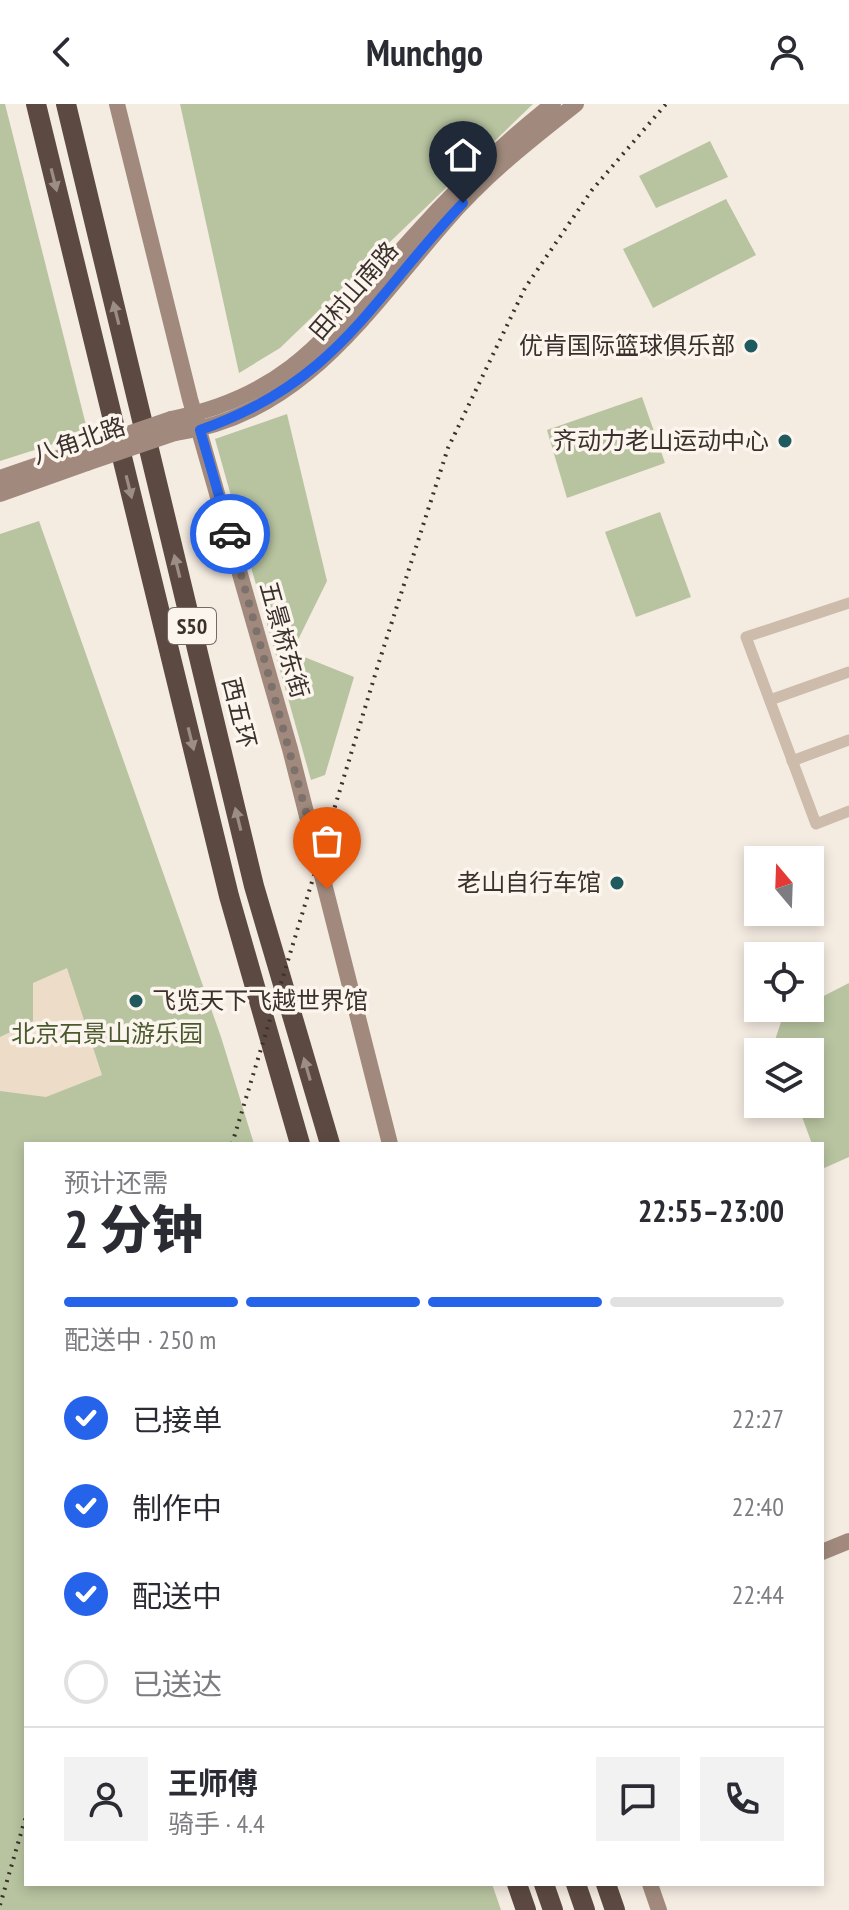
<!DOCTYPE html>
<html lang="zh">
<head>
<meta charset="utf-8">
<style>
	body { margin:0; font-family:"PT Sans Narrow","Noto Sans SC",sans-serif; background:#f2f2f3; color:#2b2b33; height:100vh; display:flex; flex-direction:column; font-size:30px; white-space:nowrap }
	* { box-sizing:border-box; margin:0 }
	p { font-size:26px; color:#7c7c81 }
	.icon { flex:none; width:44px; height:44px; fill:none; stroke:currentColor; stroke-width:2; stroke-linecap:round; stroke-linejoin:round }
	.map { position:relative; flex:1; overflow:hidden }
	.details { position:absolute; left:24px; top:1038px; width:800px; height:744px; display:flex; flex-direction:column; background:#fff; border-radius:0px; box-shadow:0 4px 12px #0003 }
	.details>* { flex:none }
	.needle { width:52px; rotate:341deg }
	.controls { position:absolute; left:744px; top:742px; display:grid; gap:16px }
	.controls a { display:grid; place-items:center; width:80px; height:80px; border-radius:0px; background:#fff; box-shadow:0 4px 12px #0003; font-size:40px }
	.pin { position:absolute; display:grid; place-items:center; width:68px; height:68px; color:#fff; margin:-82px -34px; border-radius:50% 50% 50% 0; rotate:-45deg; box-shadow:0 0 8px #0007 }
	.pin .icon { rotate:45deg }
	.courier { position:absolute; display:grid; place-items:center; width:80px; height:80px; margin:-40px; border:6px solid #2563eb; border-radius:50%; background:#fff; color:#222; box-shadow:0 2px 10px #0007 }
	.head em { font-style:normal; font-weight:800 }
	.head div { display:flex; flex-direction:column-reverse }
	.head { display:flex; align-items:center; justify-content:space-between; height:136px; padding:0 40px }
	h1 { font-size:52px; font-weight:800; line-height:60px }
	.bar { display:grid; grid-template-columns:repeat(4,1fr); gap:12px 8px; align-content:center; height:96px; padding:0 40px }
	.bar i { height:10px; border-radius:6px; background:#e1e1e2 }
	.bar .on { background:#2563eb }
	.bar p { grid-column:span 4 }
	.line { display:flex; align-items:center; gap:20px; padding:0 40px; border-top:2px solid #e1e1e2 }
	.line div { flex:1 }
	.round { display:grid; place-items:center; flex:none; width:84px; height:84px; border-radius:0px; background:#f2f2f3 }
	ol { padding:0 40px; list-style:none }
	li { display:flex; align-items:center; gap:24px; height:88px }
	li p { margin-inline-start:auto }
	li .icon { padding:8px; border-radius:50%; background:#2563eb; color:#fff; stroke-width:4 }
	li:last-child { color:#7c7c81 }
	li i { width:44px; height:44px; border:4px solid #e1e1e2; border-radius:50% }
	header { display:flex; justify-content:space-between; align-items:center; height:104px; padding:0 40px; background:#fff; font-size:36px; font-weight:800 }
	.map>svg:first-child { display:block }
</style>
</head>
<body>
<header><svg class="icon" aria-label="back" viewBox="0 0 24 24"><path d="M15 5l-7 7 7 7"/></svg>Munchgo<svg class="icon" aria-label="person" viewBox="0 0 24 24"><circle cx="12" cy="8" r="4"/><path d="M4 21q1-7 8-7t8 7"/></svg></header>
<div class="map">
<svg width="849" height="1806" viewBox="0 0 849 1806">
	<rect width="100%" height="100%" fill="#f4ebe1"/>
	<g fill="#b8c4a0">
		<path d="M 0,0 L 5,0 L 88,329 L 0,357 Z"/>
		<path d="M 180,0 L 533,0 L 280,244 L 239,269 Z"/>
		<path d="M 710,37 L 728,73 L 656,104 L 639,72 Z"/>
		<path d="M 726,95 L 756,151 L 653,204 L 623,145 Z"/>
		<path d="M 642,293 L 665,359 L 567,394 L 547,326 Z"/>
		<path d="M 287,310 L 327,477 L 294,544 L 297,550 L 354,573 L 325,671 L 311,676 L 215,335 Z"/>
		<path d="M 660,408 L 691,493 L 636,513 L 605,428 Z"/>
		<path d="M 39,417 L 221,933 L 254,1040 L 26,1040 L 26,1780 L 492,1780 L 501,1806 L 0,1806 L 0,430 Z"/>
		<path d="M 849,879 L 849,1053 L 822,1065 L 822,1040 L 812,1040 L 801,1010 L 773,1010 L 758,1000 L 810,1000 L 810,948 L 779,948 L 774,939 L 783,912 L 800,904 L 810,904 L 810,899 Z"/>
	</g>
	<path fill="#ecdcc8" d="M 67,864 L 102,971 L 46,993 L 0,987 L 0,933 L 33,917 L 33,879 Z"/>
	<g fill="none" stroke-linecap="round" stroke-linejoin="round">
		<g stroke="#cdbbac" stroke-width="11">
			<path d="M 849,499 L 746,533 L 816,720 L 849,707"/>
			<path d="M 770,596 L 849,568"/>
			<path d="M 792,657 L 849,636"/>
		</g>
		<g stroke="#a18a7d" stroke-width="16">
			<path d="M 117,0 L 190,295 L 290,645 L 390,1040"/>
			<path d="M 171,315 C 297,290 333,222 412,134 C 456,85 501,41 553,0"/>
			<path d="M 175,329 C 301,313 368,206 445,118 C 484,72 529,37 576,0"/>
			<path d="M 0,374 L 87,344"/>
			<path d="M 0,390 L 87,359"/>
			<path d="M 822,1448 L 849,1437"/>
			<path d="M 650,1780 L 659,1806"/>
		</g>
		<g stroke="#5c4a42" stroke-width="20">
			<path d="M 36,0 L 229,792 L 300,1040"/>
			<path d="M 66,0 L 254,782 L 330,1040"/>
			<path d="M 517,1780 L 526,1806"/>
			<path d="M 544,1780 L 553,1806"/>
			<path d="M 576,1780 L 585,1806"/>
			<path d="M 606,1780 L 615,1806"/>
		</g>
		<g stroke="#3b302b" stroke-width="4" stroke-dasharray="2 6" stroke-linecap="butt">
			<path d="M 232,1040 L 379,558 L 448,344 L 525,184 L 592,86 L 666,0"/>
			<path d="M 0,1801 L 26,1712"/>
		</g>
		<g stroke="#a18a7d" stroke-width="16">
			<path d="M 87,344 L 171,315"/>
			<path d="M 87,359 L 175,329"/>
		</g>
	</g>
	<defs><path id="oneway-solid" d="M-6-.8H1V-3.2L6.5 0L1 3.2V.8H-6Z" transform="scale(2)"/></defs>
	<g fill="#9c8e87">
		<use href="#oneway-solid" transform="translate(54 76) rotate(76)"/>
		<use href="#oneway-solid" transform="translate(116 209) rotate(-104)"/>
		<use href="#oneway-solid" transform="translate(129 383) rotate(76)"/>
		<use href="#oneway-solid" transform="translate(177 462) rotate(-104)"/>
		<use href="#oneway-solid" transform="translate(191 635) rotate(76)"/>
		<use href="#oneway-solid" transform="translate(238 715) rotate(-104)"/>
		<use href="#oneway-solid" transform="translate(307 965) rotate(-106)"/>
	</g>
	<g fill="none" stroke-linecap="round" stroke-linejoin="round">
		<path stroke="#7c716b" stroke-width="8" stroke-dasharray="0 14.4" d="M 230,430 L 327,785"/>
		<path stroke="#2563eb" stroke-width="10" d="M 230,430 L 200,326 C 338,278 370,196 463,99"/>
	</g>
	<g fill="#1f5a5e" stroke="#fbf5ee" stroke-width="3">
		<circle cx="751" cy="242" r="8"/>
		<circle cx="785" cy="337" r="8"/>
		<circle cx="617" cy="779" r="8"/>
		<circle cx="136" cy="897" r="8"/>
	</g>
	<g text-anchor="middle" stroke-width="7" stroke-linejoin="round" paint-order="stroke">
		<rect fill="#fbf5ee" stroke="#756b66" stroke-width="2" x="168" y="504" width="48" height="36" rx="6"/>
		<g font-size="22" font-weight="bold" fill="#3b302b">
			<text x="192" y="530">S50</text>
		</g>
		<g font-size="24" fill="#3b302b" stroke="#fbf5ee">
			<text transform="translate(354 187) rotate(-49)" y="8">田村山南路</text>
			<text transform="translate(79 337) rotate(-19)" y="8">八角北路</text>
			<text transform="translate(284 536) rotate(74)" y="8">五景桥东街</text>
			<text transform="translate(239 609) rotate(76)" y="8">西五环</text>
		</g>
		<g font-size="24" fill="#3b302b" stroke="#fbf5ee" text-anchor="end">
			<text x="735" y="250">优肯国际篮球俱乐部</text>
			<text x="769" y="345">齐动力老山运动中心</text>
			<text x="601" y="787">老山自行车馆</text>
			<text x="152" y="905" text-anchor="start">飞览天下飞越世界馆</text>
		</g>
		<g font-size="24" fill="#4a5a2e" stroke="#fbf5ee">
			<text x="107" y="938">北京石景山游乐园</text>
		</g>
	</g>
</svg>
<div class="controls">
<a><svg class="needle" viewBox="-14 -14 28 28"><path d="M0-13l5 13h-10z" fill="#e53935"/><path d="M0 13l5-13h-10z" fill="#7c7c81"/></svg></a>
<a><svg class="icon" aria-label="locate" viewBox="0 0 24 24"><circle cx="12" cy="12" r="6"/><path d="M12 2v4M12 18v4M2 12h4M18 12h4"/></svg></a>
<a><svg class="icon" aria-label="layers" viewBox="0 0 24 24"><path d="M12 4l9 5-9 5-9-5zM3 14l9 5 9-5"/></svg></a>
</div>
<div class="pin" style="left:327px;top:785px;background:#ea580c"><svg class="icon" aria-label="bag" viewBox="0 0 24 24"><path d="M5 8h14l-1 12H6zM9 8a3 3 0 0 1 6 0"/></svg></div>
<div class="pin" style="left:463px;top:99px;background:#1f2937"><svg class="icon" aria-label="home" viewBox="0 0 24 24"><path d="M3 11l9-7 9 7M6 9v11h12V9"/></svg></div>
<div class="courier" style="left:230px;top:430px"><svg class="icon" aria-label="car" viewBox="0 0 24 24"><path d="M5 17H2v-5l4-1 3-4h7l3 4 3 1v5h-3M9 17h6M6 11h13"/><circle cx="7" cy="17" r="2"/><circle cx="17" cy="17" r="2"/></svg></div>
<section class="details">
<div class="head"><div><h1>2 分钟</h1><p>预计还需</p></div><em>22:55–23:00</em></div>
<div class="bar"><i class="on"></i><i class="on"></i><i class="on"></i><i></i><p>配送中 · 250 m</p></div>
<ol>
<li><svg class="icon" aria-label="check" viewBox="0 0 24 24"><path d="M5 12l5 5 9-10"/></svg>已接单<p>22:27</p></li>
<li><svg class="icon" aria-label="check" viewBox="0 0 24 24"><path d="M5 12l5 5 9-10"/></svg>制作中<p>22:40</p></li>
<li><svg class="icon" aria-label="check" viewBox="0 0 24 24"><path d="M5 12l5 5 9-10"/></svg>配送中<p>22:44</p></li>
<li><i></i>已送达</li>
</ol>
<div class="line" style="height:144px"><a class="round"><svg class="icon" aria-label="person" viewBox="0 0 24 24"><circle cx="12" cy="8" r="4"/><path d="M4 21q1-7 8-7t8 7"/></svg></a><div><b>王师傅</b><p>骑手 · 4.4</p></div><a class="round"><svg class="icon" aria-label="chat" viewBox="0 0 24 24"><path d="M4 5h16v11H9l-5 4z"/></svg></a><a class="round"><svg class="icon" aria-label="phone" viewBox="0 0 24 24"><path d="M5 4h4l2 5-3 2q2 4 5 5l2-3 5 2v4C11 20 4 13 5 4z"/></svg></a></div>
</section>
</div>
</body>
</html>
